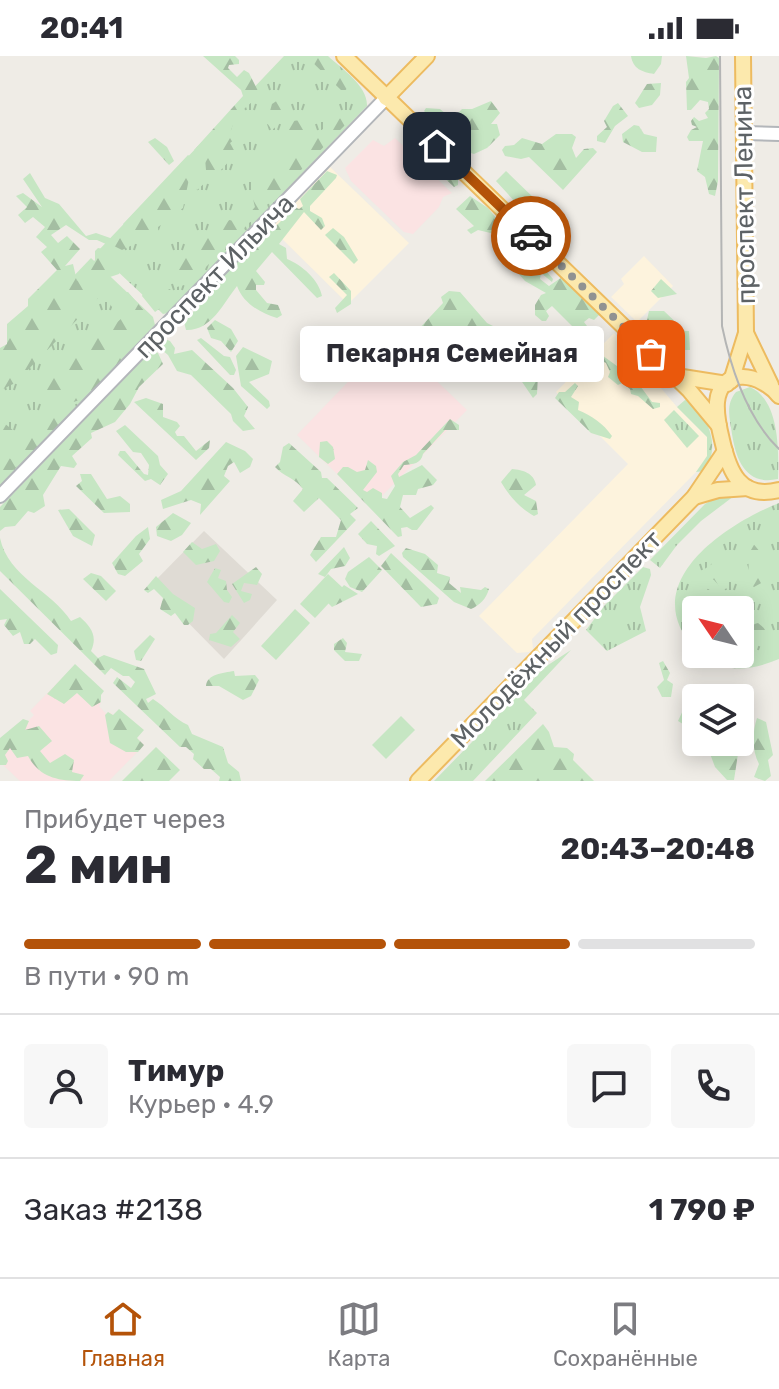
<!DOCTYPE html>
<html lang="ru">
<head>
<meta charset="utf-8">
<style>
	body { margin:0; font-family:Rubik,sans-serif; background:#f7f7f7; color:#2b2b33; height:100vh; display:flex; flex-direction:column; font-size:30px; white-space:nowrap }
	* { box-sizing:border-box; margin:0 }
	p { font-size:26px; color:#7c7c81 }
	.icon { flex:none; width:44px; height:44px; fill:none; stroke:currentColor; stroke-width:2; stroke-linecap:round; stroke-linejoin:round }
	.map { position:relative; height:725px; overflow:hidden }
	.drawer { display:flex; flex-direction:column; background:#fff; flex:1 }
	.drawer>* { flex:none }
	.needle { width:52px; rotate:305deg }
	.buttons { position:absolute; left:682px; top:540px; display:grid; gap:16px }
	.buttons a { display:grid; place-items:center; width:72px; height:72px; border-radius:8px; background:#fff; box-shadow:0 4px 20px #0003; font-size:40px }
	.pin { position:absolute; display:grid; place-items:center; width:68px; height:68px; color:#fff; margin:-34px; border-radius:16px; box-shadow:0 4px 12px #0006 }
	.courier { position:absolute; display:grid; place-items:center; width:80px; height:80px; margin:-40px; border:6px solid #b45309; border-radius:50%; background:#fff; color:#222; box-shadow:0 2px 10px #0007 }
	.bubble { position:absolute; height:56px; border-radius:8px; background:#fff; box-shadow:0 4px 20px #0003; font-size:26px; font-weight:700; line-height:56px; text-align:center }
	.overview em { font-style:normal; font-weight:700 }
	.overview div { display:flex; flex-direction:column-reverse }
	.overview { display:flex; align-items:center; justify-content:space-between; height:136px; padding:0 24px }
	h1 { font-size:52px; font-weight:700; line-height:60px }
	.bar { display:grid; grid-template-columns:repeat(4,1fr); gap:12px 8px; align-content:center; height:96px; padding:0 24px }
	.bar i { height:10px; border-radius:6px; background:#e1e1e2 }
	.bar .selected { background:#b45309 }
	.bar p { grid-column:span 4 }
	.line { display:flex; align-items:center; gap:20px; padding:0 24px; border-top:2px solid #e1e1e2 }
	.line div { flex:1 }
	.round { display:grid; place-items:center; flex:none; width:84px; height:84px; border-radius:8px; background:#f7f7f7 }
	.status { display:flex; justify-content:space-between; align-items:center; height:56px; padding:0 40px; background:#fff; direction:ltr }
	.status svg { height:22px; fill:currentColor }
	.menu { display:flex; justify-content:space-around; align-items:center; height:112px; border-top:2px solid #e1e1e2; background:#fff; font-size:22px; color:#7c7c81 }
	.menu a { display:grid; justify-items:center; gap:4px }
	.menu .selected { color:#b45309 }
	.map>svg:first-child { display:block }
</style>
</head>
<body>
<div class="status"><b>20:41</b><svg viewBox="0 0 49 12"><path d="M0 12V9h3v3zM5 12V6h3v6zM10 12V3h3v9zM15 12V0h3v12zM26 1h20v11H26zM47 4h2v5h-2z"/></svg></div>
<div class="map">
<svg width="779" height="725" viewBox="0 0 779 725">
	<defs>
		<pattern id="grass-tufts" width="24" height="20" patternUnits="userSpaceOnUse" patternTransform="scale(2)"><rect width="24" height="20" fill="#c6e6c3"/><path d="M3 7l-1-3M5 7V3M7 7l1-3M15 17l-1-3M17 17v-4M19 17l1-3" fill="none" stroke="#a4bea2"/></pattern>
		<pattern id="forest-firs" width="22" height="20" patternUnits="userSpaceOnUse" patternTransform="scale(2)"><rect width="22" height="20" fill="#c6e6c3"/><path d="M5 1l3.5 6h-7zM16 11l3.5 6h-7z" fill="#a4bea2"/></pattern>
	</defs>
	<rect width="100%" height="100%" fill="#efece6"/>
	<g fill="#fdf3dd">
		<path d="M 330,111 L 409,187 L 348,248 L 271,172 Z"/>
		<path d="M 644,200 L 673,230 L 637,266 L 611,241 L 624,228 L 621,223 Z"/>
		<path d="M 614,277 L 677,351 L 707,381 L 707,401 L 696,416 L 532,583 L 533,593 L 529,596 L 517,597 L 479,560 L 628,408 L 556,336 Z"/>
	</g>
	<path fill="#dfdbd4" d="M 204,475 L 277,544 L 224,603 L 151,529 Z"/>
	<g fill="#fbe3e3">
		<path d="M 395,82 L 452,137 L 443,141 L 439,151 L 413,178 L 404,176 L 351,125 L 345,112 L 373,84 L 384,90 Z"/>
		<path d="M 394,284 L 467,354 L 371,451 L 297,379 L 368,305 L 373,305 Z"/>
		<path d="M 68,616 L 101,647 L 99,650 L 107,659 L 110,656 L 144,689 L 109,725 L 20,725 L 0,706 L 0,685 L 15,678 L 34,659 L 30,655 Z"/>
	</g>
	<g fill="url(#grass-tufts)">
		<path d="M 284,0 L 328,0 C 342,13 368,30 367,50 L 168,257 L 163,258 L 97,196 Z"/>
		<path d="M 91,202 L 153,261 L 155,269 L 0,431 L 0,297 Z"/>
		<path d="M 750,331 C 779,344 779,392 778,423 C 746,430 736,404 732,378 C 730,363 725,349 736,336 Z"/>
		<path d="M 685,344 L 692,345 C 710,367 720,390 705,415 L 696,416 L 707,400 L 707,381 L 677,351 Z"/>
		<path d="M 674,354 L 699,380 L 687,392 L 664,364 Z"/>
		<path d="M 719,440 L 734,440 L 701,465 L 677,489 L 660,512 L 650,504 L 705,448 Z"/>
		<path d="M 779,447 L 779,603 C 750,615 725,618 699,598 L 740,598 L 740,554 L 696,554 L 696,594 C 634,529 724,469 779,447 Z"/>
		<path d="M 643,511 L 650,513 L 651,519 L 640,551 L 646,575 L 607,595 L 586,574 L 605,549 Z"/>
		<path d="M 571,594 L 524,644 L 537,657 L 473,725 L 434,725 L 545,611 Z"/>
	</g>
	<g fill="url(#forest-firs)">
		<path d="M 203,0 L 235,0 L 239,4 L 239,8 L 229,9 L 228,12 L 237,21 L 244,14 L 249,17 L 260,39 L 237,59 L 229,79 L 238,78 L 239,80 L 230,87 L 236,98 L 218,117 L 206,114 L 205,102 L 194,94 L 243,40 L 241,34 Z"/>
		<path d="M 306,0 C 326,0 340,15 348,32 L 343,36 Z"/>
		<path d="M 631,0 L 662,0 L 661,8 L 654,18 C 642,16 633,13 631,0 Z"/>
		<path d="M 686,0 L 706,2 L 716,0 L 719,2 L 718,125 L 715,140 L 709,138 L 705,121 L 697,115 L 703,85 L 689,85 L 687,81 L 691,74 L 697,71 L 692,69 L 691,65 L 694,61 L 699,65 L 708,62 L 705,57 L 709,53 L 708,46 L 700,44 L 691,54 L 687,54 L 686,26 L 689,22 Z"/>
		<path d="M 661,27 L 660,39 L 652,49 L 639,52 L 635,47 L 647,28 Z"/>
		<path d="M 284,40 L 290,43 L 292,57 L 272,74 L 267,67 L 274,59 L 270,55 L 272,48 Z"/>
		<path d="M 491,45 L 500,57 L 491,68 L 497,68 L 500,79 L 487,92 L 474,98 L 464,95 L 424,55 L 426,52 L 440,53 L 452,63 L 462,53 L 472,53 Z"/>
		<path d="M 618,47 L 628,60 L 615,70 L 605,87 L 597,85 L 597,80 L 607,71 L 604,65 L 613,50 Z"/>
		<path d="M 343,62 L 348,66 L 204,213 L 202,224 L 188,233 L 184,229 L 177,231 L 164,219 L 167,213 L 199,180 L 217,177 L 229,164 L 242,166 L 255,151 C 247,123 261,111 281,94 C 282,84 289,75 292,65 L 312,63 L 315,80 L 324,72 L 327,64 Z"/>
		<path d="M 634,69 L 639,70 L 644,78 L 657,81 L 656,96 L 642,96 L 623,86 L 622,78 Z"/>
		<path d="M 556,78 L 572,78 L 576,81 L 572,92 L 576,102 L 584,93 L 593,92 L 597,96 L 563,134 L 529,101 L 521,103 L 505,100 L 502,94 L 505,90 L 514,89 L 522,82 L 542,88 Z"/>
		<path d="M 155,82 L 167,91 L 174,105 L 169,109 L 148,86 Z"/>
		<path d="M 421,93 L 430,94 L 435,98 L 432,104 L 435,107 L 443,103 L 458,118 L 458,129 L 454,131 L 418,97 Z"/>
		<path d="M 188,99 L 194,103 L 196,115 L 201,121 L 205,120 L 207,125 L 197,134 L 189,123 L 183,152 L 174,158 L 160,159 L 160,165 L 165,166 L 158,171 L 159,186 L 148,186 L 142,174 L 139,186 L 122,194 L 114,190 L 126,173 L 123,168 Z"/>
		<path d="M 327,115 L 337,119 L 336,122 L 310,150 L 310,155 L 322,162 L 325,170 L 321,174 L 304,156 L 279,188 L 286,192 L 287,203 C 302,209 319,224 322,240 L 317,242 L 272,196 L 256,215 L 265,226 L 264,229 L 256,229 L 256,234 L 267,247 L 278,249 L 282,259 L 277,262 C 260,257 243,247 237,230 C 223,248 211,275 186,274 L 183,262 L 196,254 L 195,250 L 199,243 L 210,239 L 208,235 L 239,204 L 243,206 L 247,202 L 245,198 L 272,168 L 275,171 L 295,151 L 299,153 L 303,150 L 300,143 Z"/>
		<path d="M 506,115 L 565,172 L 555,179 L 544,168 L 538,171 L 496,125 Z"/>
		<path d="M 30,117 L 45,142 L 59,148 L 86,180 L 96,177 L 113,183 L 108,189 L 97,184 L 89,184 L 66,169 L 51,179 L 58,187 L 67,180 L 80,193 L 65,210 L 73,208 L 77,225 L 95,204 L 95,195 L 98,192 L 114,195 L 125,209 L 119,218 L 110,221 L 108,232 L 15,327 L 1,334 L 0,326 L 7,320 L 0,315 L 0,292 L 7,288 L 7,268 L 28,250 L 28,243 L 57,214 L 41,196 L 47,191 L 36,181 L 45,171 L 33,161 L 25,167 L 18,159 L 27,151 L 16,140 L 23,137 L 42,151 L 23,123 Z"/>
		<path d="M 470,140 L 488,152 L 506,174 L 506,179 L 503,180 L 478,174 L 471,178 L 467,174 L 474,170 L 456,153 Z"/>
		<path d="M 333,172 L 344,181 L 358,204 L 354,208 L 325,179 Z"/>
		<path d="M 514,177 L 553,223 L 552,226 L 541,217 L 540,223 L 549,230 L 562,221 L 600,258 L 594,264 L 589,262 L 584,266 L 593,278 L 591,281 L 578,276 L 552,250 L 546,255 L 549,260 L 546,265 L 542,265 L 535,259 L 535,249 L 541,239 L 546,237 L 525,225 L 496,192 Z"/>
		<path d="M 334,217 L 351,235 L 351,248 L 337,257 L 335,252 L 347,239 L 329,221 Z"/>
		<path d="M 661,223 L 677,238 L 658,242 L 651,235 Z"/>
		<path d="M 170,233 L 176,241 L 155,256 L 142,240 L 143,237 L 161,237 Z"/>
		<path d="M 449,235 L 460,236 L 487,267 L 495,271 L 499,277 C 488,290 469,322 447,311 C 441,307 435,297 430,291 L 425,292 L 416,283 L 419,280 L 416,276 L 443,247 L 441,241 Z"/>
		<path d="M 128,236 L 146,257 L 143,264 L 146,270 L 134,291 L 122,295 L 122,304 L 86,342 L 64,349 L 63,364 L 53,375 L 47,374 L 47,383 L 30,401 L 4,393 L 0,396 L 0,371 L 4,367 L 14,375 L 28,374 L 31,378 L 39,374 L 38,367 L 34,366 L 35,361 L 45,360 L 48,356 L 39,333 L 105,267 L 114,269 L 131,254 L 125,249 L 112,251 L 107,244 L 116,238 Z"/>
		<path d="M 649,255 L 664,255 L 685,275 L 689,275 L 690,294 L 682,294 L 679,287 L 667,293 L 661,287 L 665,280 L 657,274 L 650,278 L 645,272 Z"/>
		<path d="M 215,264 L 231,273 L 238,285 L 231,296 L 221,285 L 211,282 L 207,272 Z"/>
		<path d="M 162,282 L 170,285 L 175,292 L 174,298 L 192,294 L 233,332 L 248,351 L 244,360 L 255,373 L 243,375 L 233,365 L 231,358 L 191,319 L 177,315 L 168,299 L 156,289 Z"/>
		<path d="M 201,282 L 224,300 L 230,301 L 236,314 L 234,319 L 230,319 L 197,284 Z"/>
		<path d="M 243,291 L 272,305 L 269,318 L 249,326 L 269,345 L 270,350 L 267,353 L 241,330 L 236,300 Z"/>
		<path d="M 152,294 L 158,297 L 163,308 L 139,331 L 130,348 L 115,366 L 91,377 L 92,382 L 72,400 L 77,408 L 74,412 L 61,410 L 43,439 L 45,450 L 34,457 L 28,455 L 15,470 L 5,471 L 0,475 L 0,451 Z"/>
		<path d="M 599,297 L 635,323 L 652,346 L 660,347 L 660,351 L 653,353 L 638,340 L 631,338 L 630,333 L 622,327 L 618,329 L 608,321 L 610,316 L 606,307 L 598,303 Z"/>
		<path d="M 540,313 L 552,320 L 550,323 L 538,319 L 537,338 L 533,342 L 516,317 L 517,315 L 530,319 Z"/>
		<path d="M 575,327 L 578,330 L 571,341 L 579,346 L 578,354 C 592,360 603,367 612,380 L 610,383 L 591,377 L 555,342 L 559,336 L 565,336 Z"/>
		<path d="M 146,342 L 163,348 L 163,361 L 177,366 L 180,370 L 175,376 L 177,380 L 184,380 L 196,395 L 210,384 L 209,392 L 196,404 L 134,346 Z"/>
		<path d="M 450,363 L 459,369 L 459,374 L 445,374 L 423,398 C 421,408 413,408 404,409 L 398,418 L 399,421 L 422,409 L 437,424 L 433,429 L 418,433 L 416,439 L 403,439 L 400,451 L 410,462 L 431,449 L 434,452 L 417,474 L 412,474 L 407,471 L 401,472 L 402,480 L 398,481 L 337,418 L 343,411 L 348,411 L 357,416 L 365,414 L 368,404 L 376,410 L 377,416 L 363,434 L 367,436 L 373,432 L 382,437 L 382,442 L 387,443 L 395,430 L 391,420 L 403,406 L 416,399 Z"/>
		<path d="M 125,369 L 158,400 L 160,409 L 168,418 L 160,429 L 151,423 L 145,425 L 118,399 L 120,395 L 125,395 L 144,418 L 148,419 L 149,409 L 141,397 L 133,396 L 116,375 Z"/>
		<path d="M 327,385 L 333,391 L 335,403 L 328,408 L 319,401 L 320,386 Z"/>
		<path d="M 226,386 L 245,395 L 253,403 L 250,411 L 240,417 L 234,406 L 228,410 L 224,420 L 230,425 L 200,459 L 201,448 L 191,444 L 163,453 L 161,444 L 181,435 Z"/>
		<path d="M 289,387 L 321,416 L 322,422 L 327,422 L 358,452 L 350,458 L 356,464 L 316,506 L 310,499 L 321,481 L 336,481 L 341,464 L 319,442 L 304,456 L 293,445 L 303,433 C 294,421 284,421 275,411 L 280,406 L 283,391 Z"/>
		<path d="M 0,398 L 20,407 L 0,426 Z"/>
		<path d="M 512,413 C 523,414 534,417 536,429 L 524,439 L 536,445 L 538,458 L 534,460 C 521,453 509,440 501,426 Z"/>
		<path d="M 80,418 L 91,418 L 107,443 L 120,440 L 130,448 L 130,456 L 104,457 L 76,430 L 82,425 Z"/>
		<path d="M 69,453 L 95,479 L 92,490 L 73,480 L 58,454 Z"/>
		<path d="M 173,457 L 191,467 L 182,479 L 171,485 L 157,480 L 156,471 Z"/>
		<path d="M 371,465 L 395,490 L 379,500 L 376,498 L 377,490 L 367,488 L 358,478 Z"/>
		<path d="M 148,471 L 150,483 L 139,498 L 143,505 L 125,520 L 118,518 L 112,507 L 136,480 Z"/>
		<path d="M 0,482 C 8,521 52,535 71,565 L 80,561 C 91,571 98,580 91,595 L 98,602 L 104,599 L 144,613 L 156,638 L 146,643 L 148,647 L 153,643 C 166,651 174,663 188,669 L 192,678 L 223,691 L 228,707 L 239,716 L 241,725 L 219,725 L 220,721 L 211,713 L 204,713 L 193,703 L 194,698 L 186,691 L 180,691 L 113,627 L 117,621 L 131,632 L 135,626 L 129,620 L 123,620 L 111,612 L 105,619 L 0,515 Z"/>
		<path d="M 748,485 L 751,485 L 761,497 L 759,502 L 766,502 L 769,509 L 766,516 L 765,525 L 754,531 L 749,528 Z"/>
		<path d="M 192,486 L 202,493 L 216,488 L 220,495 L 214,505 L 196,509 L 183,496 Z"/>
		<path d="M 344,491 L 350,502 L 345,510 L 331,513 L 325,521 L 318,518 Z"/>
		<path d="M 406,492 L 425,498 L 438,509 L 437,517 L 450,521 L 449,527 L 461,537 L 460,531 L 481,534 L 485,531 L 489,533 C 486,543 480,549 471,553 L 454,546 L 403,501 L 402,497 Z"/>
		<path d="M 391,497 L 439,542 L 437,548 L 421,551 L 381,510 Z"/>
		<path d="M 369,501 L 382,514 L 362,536 L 350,531 L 345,523 L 348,516 Z"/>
		<path d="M 715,506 L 729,513 L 729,531 L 723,534 L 714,524 L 703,519 L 703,514 Z"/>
		<path d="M 256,511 L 262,518 L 257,529 L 244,527 L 241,535 L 252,538 L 250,544 L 244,547 L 232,528 Z"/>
		<path d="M 215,512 L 221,514 L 218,522 L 226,525 L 227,534 L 232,541 L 229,547 L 224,546 L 207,526 Z"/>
		<path d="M 91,517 L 101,520 L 116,535 L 106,545 L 83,523 Z"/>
		<path d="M 156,520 L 173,538 L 195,552 L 193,565 L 188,569 L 184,569 L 175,557 L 171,560 L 160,553 L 163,542 L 154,533 L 148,537 L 144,534 Z"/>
		<path d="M 695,524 L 717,539 L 718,548 L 714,554 L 696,554 L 696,561 L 690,560 L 689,541 L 697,535 L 692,531 L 691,525 Z"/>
		<path d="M 344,529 L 358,538 L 332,551 L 328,547 Z"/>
		<path d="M 0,533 L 58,589 L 57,597 L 51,599 L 35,583 L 30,588 L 24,588 L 20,576 L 13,580 L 4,569 L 7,563 L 0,564 Z"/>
		<path d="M 232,559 L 240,567 L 233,576 L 240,583 L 231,591 L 209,584 L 210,578 L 216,577 Z"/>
		<path d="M 758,567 L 776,582 L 776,587 L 768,593 L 756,589 L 756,596 L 752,595 L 751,569 Z"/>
		<path d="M 150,579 L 155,583 L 141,605 L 136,604 L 134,595 Z"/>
		<path d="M 343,582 L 347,587 L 345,596 L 362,598 L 359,605 L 345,605 L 334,594 L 334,588 Z"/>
		<path d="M 663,605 L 670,617 L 667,624 L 673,628 L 671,641 L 662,641 L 657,631 L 664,624 L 659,607 Z"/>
		<path d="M 75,608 L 104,635 L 101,639 L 101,646 L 92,651 L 77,637 L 64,648 L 47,638 Z"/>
		<path d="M 234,615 L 235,620 L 255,619 L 259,624 L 251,640 L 243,644 L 219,630 L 206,630 C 207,618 223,617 234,615 Z"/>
		<path d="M 685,650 L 696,651 L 696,676 L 678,665 Z"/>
		<path d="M 119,653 L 144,674 L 137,682 L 144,689 L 138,696 L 126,696 L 110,687 L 105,659 L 108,656 L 113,659 Z"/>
		<path d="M 757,662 L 766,666 L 773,699 L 768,704 L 771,720 L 765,725 L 754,721 L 759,708 C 752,695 752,677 757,662 Z"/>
		<path d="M 23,663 L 29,665 L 25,674 L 39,670 L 52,685 L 40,695 L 50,707 L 65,698 L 74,704 L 72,716 L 84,719 L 80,725 C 58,725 39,721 28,700 L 17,702 L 10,692 L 5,699 L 8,705 L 6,709 L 0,709 L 0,682 Z"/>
		<path d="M 543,668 L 549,676 L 554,691 L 567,692 L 574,698 L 573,704 L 594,725 L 485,725 Z"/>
		<path d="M 716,686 L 731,686 L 738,698 L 734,724 L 727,724 L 715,711 L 709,695 Z"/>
		<path d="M 156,691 L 180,714 L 169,725 L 122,725 Z"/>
	</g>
	<g fill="#c6e6c3">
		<path d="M 328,518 L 343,532 L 315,562 L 300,548 Z"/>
		<path d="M 295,553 L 310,567 L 276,604 L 261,590 Z"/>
		<path d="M 401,660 L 415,674 L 386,703 L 372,689 Z"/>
	</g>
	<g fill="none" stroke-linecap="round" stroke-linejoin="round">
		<g stroke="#b3b6ba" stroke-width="16">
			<g id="minor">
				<path d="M 744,77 L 779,78"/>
				<path d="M 0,440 L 386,42"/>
			</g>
		</g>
		<g stroke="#edbb60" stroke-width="18">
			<g id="major">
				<path d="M 344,0 L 689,334 L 719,370"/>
				<path d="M 386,42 L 427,0"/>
				<path d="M 746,277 L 771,329"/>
				<path d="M 676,320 L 727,328"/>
				<path d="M 731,325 L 746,277 L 743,0"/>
				<path d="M 779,340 C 762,318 721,309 717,346 C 716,358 719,372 722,384 C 729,415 740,444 779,434"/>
				<path d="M 694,441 L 718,434 L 748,432"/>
				<path d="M 418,725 L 694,441 L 725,395"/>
			</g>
		</g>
		<use href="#minor" stroke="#fff" stroke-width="12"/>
		<use href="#major" stroke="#fce9ad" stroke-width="14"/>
		<path stroke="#b4b5b5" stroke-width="2" d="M 720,0 L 722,270 C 731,313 747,362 779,393"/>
	</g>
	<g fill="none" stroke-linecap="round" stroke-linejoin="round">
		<path stroke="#909292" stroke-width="8" stroke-dasharray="0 14.4" d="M 531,180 L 651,298"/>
		<path stroke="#b45309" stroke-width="10" d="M 437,90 L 531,180"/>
	</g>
	<g text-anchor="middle" stroke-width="6" stroke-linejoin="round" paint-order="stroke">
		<g font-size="26" fill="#5d6265" stroke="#fff">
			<text transform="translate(744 139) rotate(-91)" y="9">проспект Ленина</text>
			<text transform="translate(214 220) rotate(-46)" y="9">проспект Ильича</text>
			<text transform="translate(556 583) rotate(-46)" y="9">Молодёжный проспект</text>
		</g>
	</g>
</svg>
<div class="buttons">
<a><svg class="needle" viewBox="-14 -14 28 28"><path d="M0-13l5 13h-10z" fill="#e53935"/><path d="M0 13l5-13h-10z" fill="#7c7c81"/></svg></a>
<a><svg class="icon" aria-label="layers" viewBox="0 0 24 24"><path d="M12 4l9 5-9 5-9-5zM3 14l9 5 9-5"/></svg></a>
</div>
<div class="pin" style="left:651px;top:298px;background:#ea580c"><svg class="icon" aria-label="bag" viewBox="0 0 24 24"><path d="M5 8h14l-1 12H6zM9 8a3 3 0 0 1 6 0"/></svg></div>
<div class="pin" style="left:437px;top:90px;background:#1f2937"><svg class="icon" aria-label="home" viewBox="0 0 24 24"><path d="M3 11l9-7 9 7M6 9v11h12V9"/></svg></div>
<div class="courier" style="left:531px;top:180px"><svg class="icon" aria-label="car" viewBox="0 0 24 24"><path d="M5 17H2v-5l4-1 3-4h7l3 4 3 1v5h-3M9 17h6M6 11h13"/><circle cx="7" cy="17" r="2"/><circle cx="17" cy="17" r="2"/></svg></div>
<div class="bubble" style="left:300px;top:270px;width:304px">Пекарня Семейная</div>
</div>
<section class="drawer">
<div class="overview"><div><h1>2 мин</h1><p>Прибудет через</p></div><em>20:43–20:48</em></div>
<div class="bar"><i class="selected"></i><i class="selected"></i><i class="selected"></i><i></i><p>В пути · 90 m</p></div>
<div class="line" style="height:144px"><a class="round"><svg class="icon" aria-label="person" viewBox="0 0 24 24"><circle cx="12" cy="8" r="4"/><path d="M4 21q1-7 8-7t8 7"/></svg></a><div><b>Тимур</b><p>Курьер · 4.9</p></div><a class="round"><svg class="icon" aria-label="chat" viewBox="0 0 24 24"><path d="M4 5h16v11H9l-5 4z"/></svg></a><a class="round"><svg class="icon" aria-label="phone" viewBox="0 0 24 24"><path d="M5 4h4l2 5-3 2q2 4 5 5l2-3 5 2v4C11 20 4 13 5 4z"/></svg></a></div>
<div class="line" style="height:104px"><div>Заказ #2138</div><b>1 790 ₽</b></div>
</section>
<nav class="menu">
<a class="selected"><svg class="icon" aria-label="home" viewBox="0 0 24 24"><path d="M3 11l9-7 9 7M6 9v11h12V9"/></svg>Главная</a>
<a><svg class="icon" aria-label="map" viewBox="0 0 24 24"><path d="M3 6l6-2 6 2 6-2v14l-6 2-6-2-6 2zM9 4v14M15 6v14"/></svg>Карта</a>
<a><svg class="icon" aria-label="saved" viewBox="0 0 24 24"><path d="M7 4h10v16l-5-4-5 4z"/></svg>Сохранённые</a>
</nav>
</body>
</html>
